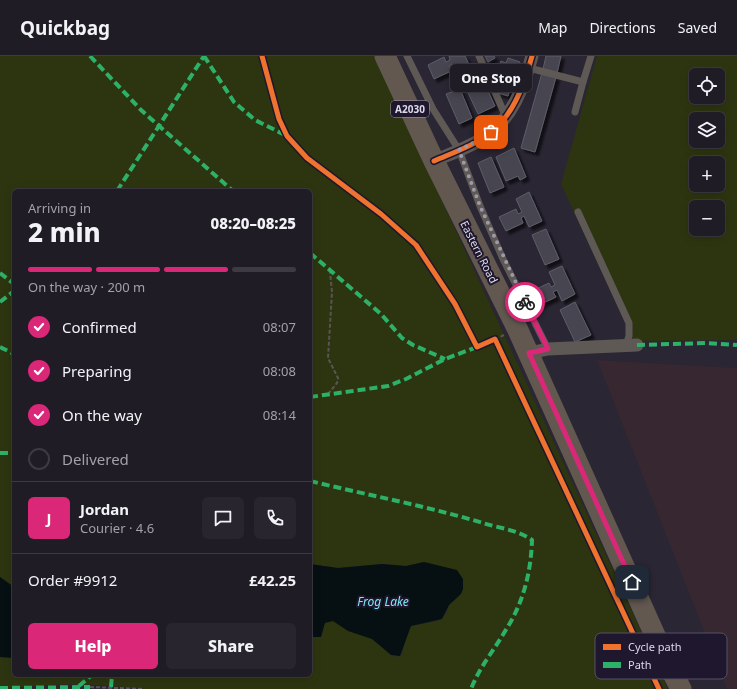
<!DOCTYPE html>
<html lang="en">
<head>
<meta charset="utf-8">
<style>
	body { margin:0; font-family:"Noto Sans",sans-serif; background:#28252e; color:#f1f3f6; height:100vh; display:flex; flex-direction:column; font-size:15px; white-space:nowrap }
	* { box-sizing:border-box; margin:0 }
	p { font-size:13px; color:#a2a1a7 }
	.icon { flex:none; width:22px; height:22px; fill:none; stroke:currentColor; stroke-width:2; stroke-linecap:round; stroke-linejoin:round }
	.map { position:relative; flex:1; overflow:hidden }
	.sheet { position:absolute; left:12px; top:133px; width:300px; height:488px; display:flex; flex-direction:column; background:#201c26; border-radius:6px; box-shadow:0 2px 10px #0003,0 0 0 1px #3d3a43 }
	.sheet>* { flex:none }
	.buttons { position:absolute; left:689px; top:12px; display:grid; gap:8px }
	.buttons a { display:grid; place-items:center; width:36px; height:36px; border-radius:6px; background:#201c26; box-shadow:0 2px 10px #0003,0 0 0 1px #3d3a43; font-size:20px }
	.pin { position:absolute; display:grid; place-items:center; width:34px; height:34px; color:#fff; margin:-17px; border-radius:8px; box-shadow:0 2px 6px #0006 }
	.courier { position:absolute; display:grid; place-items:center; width:40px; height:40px; margin:-20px; border:3px solid #db2777; border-radius:50%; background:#fff; color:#222; box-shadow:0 1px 5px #0007 }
	.bubble { position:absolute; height:28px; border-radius:6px; background:#201c26; box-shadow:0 2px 10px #0003,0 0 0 1px #3d3a43; font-size:13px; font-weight:800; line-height:28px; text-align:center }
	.head em { font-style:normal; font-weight:800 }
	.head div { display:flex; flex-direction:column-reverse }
	.head { display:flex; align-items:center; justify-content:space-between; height:68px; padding:0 16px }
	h1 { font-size:26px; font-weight:800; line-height:30px }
	.bar { display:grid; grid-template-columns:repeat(4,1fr); gap:6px 4px; align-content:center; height:48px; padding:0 16px }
	.bar i { height:5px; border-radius:3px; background:#3d3a43 }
	.bar .active { background:#db2777 }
	.bar p { grid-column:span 4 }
	.line { display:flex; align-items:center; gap:10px; padding:0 16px; border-top:1px solid #3d3a43 }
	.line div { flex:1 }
	.round { display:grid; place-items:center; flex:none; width:42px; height:42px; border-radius:6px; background:#28252e }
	ol { padding:0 16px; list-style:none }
	li { display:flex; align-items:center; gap:12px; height:44px }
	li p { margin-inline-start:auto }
	li .icon { padding:4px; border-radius:50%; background:#db2777; color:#fff; stroke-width:4 }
	li:last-child { color:#a2a1a7 }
	li i { width:22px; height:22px; border:2px solid #3d3a43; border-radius:50% }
	.primary-button { display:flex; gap:8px; margin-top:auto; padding:8px 16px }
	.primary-button a { flex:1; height:46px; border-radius:6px; background:#db2777; color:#fff; font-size:16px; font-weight:800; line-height:46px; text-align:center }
	.primary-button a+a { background:#28252e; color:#f1f3f6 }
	header { display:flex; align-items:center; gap:24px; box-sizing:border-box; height:56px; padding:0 20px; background:#201c26; border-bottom:1px solid #3d3a43 }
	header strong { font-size:19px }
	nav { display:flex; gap:22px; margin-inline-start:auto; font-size:14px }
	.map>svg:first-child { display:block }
</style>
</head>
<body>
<header>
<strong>Quickbag</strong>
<nav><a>Map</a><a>Directions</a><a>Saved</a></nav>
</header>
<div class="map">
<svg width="737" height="633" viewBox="0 0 737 633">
	<defs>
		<filter id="shadow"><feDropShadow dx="3.5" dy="3.5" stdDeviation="1" flood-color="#0009"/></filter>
	</defs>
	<rect width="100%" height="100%" fill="#2a2633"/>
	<path fill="#362730" d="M 597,304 L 737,312 L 737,633 L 727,633 Z"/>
	<g fill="#2d3510" fill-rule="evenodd">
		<path d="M 0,0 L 375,0 L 668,633 L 144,633 C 109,629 72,627 37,630 C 25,630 13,633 0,633 L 0,601 L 14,602 L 14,619 L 310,619 L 310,581 L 321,581 L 323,569 L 327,565 L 333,565 L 369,581 L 397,601 L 402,598 L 407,577 L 411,570 L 437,565 L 446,557 L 449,549 L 457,542 L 424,506 L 406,510 L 382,508 L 338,512 L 310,508 L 310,135 L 14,135 L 14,531 L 0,521 Z"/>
		<path d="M 597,0 L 737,0 L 737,284 L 634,285 L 561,128 ZM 696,19 L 718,19 L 718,41 L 696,41 ZM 696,63 L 718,63 L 718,85 L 696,85 ZM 696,107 L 718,107 L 718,129 L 696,129 ZM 696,151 L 718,151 L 718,173 L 696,173 Z"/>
	</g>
	<g fill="#060f12">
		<path d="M 424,506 L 457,514 L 463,523 L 463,533 L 461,538 L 449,549 L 442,563 L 411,570 L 400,600 L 391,599 L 372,583 L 348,575 L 333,565 L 325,567 L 321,581 L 310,581 L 310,508 L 338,512 L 382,508 L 406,510 Z"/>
		<path d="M 0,521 L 14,531 L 14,602 L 0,601 Z"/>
	</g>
	<g fill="#46444f" stroke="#5e5d69" filter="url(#shadow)">
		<path d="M 449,0 L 465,0 L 471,13 L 458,19 L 452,8 L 449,10 L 451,15 L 434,23 L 428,9 L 444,1 L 446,6 L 450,4 Z"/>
		<path d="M 485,0 L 494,0 L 495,2 L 488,6 Z"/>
		<path d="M 546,0 L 561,0 L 557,17 L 543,13 Z"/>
		<path d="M 508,2 L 520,6 L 514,21 L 497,15 L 501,5 L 506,7 Z"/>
		<path d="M 497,15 L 514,21 L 508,40 L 498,37 L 500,32 L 495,31 L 498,22 L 495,21 Z"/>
		<path d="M 542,17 L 556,21 L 535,96 L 521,92 Z"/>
		<path d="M 481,20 L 495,50 L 478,58 L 464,28 Z"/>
		<path d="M 460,33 L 472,62 L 459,68 L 446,38 Z"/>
		<path d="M 514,92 L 526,121 L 520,124 L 518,120 L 506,125 L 496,101 Z"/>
		<path d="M 491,101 L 504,131 L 490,137 L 478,107 Z"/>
		<path d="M 529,136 L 542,165 L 529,171 L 524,160 L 521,162 L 523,167 L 506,175 L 499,161 L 516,153 L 518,158 L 522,156 L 516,143 Z"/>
		<path d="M 546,173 L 559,203 L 545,209 L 532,179 Z"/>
		<path d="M 562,210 L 575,238 L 562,245 L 557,234 L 553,236 L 556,241 L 539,249 L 532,235 L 549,227 L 551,231 L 555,229 L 549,216 Z"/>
		<path d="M 575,246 L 591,279 L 575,286 L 560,254 Z"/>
	</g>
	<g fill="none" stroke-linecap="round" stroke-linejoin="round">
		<g stroke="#5a5555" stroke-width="2" stroke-dasharray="4 2" stroke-linecap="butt">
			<path d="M 495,283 L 504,279"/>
			<path d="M 328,338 L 337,327 L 338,322 L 328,302 L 332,236 L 330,216"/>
			<path d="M 90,631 L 144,633"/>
		</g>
		<g stroke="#5f5956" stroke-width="7">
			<path d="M 407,0 L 433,53 L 459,94 L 480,150 L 503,203 L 548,293"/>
			<path d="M 479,0 L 506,61"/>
			<path d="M 529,12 L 583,26 L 575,56"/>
			<path d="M 583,26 L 591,0"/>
			<path d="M 578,156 L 629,267 L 629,280 L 626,289"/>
		</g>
		<g stroke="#5f5956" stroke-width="13">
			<path d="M 434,105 C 450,98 470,91 485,81 C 512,63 524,30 532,0"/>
			<path d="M 529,297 L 548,293 L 637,289"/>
		</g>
		<path stroke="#625850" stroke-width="21" d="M 385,0 L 434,105 L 517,272 L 667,606 L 681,633"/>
		<g stroke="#2db169" stroke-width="4" stroke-dasharray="8 4" stroke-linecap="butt">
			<path d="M 90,0 L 141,54 L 233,135"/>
			<path d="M 204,0 L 234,46 L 255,64 L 287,80"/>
			<path d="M 117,135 L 204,0"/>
			<path d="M 310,197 L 381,258 L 402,282 L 413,289 L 445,303"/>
			<path d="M 0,217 L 14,228"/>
			<path d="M 0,246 L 14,235"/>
			<path d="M 637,289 L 707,287 L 737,289"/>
			<path d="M 0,291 L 14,298"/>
			<path d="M 310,341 L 388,330 L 406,323 L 445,303 L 477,291"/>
			<path d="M 0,397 L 14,397"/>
			<path d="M 310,425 C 368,439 426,450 483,467 C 499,472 518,474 532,484 C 531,515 524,545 507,572 C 495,593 480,610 471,633"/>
			<path d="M 79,630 L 92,619"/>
			<path d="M 111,631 L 112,619"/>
			<path d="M 0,632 L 90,631"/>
		</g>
		<g stroke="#1e172e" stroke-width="8">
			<g id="cycleway">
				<path d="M 262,0 L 279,63 L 287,80 L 307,102 L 381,158 L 416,189 L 455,248 L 477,291 L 495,283 L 659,633"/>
				<path d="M 434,105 C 450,98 470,91 485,81 C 512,63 524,30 532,0"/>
			</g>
		</g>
		<use href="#cycleway" stroke="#ef722f" stroke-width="5"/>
	</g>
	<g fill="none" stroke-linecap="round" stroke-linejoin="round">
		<path stroke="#9e9aa9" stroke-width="4" stroke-dasharray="0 7.2" d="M 491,76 L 485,81 L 459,94 L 480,150 L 525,246"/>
		<path stroke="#db2777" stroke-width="5" d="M 525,246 L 548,293 L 529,297 L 632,526"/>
	</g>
	<g text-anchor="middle" stroke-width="4" stroke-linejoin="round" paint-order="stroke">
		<rect fill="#1e172e" stroke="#a49fb1" stroke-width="1" x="391" y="45" width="38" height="16" rx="3"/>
		<g font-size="10" font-weight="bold" fill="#ddd9e9">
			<text x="410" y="57">A2030</text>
		</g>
		<g font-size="11" fill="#ddd9e9" stroke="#1e172e">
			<text transform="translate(479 196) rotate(63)" y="4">Eastern Road</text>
		</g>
		<g font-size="12" font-style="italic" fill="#79e9f9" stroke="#1e172e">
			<text x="383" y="550">Frog Lake</text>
		</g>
	</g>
	<rect x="595" y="577" width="132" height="46" rx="6" fill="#1e172e" stroke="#575166" stroke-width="1"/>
	<rect x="603" y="588" width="18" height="6" fill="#ef722f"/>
	<rect x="603" y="606" width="18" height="6" fill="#2db169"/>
	<g font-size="11" fill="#ddd9e9">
		<text x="628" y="595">Cycle path</text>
		<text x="628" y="613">Path</text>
	</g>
</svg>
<div class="buttons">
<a><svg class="icon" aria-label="locate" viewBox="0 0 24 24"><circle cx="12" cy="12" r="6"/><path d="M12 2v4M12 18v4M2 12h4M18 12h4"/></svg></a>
<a><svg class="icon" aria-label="layers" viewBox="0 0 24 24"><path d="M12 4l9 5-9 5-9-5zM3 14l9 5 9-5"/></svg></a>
<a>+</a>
<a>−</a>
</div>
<div class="pin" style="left:491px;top:76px;background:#ea580c"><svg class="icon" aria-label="bag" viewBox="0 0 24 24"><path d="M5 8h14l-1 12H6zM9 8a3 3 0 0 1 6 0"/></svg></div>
<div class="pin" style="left:632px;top:526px;background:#1f2937"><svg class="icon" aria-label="home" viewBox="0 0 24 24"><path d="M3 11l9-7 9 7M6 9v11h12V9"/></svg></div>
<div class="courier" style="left:525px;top:246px"><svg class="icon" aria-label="bike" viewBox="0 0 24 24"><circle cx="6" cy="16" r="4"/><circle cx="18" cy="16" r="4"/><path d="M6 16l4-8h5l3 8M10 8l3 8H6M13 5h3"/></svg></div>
<div class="bubble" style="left:450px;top:8px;width:82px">One Stop</div>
<section class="sheet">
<div class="head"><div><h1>2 min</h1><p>Arriving in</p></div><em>08:20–08:25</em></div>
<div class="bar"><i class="active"></i><i class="active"></i><i class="active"></i><i></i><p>On the way · 200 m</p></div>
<ol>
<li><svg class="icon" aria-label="check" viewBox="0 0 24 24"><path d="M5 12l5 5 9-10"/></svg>Confirmed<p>08:07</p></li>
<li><svg class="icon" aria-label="check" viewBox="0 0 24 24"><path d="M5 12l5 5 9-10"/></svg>Preparing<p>08:08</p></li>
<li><svg class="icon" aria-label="check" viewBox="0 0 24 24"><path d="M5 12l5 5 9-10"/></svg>On the way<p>08:14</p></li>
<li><i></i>Delivered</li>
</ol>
<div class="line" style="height:72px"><b class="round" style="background:#db2777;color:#fff">J</b><div><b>Jordan</b><p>Courier · 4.6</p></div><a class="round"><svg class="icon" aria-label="chat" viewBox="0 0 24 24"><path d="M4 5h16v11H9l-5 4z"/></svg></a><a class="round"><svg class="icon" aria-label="phone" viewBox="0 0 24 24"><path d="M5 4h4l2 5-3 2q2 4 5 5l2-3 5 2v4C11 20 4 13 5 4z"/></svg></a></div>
<div class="line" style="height:52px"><div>Order #9912</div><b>£42.25</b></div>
<div class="primary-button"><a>Help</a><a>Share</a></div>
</section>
</div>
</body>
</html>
